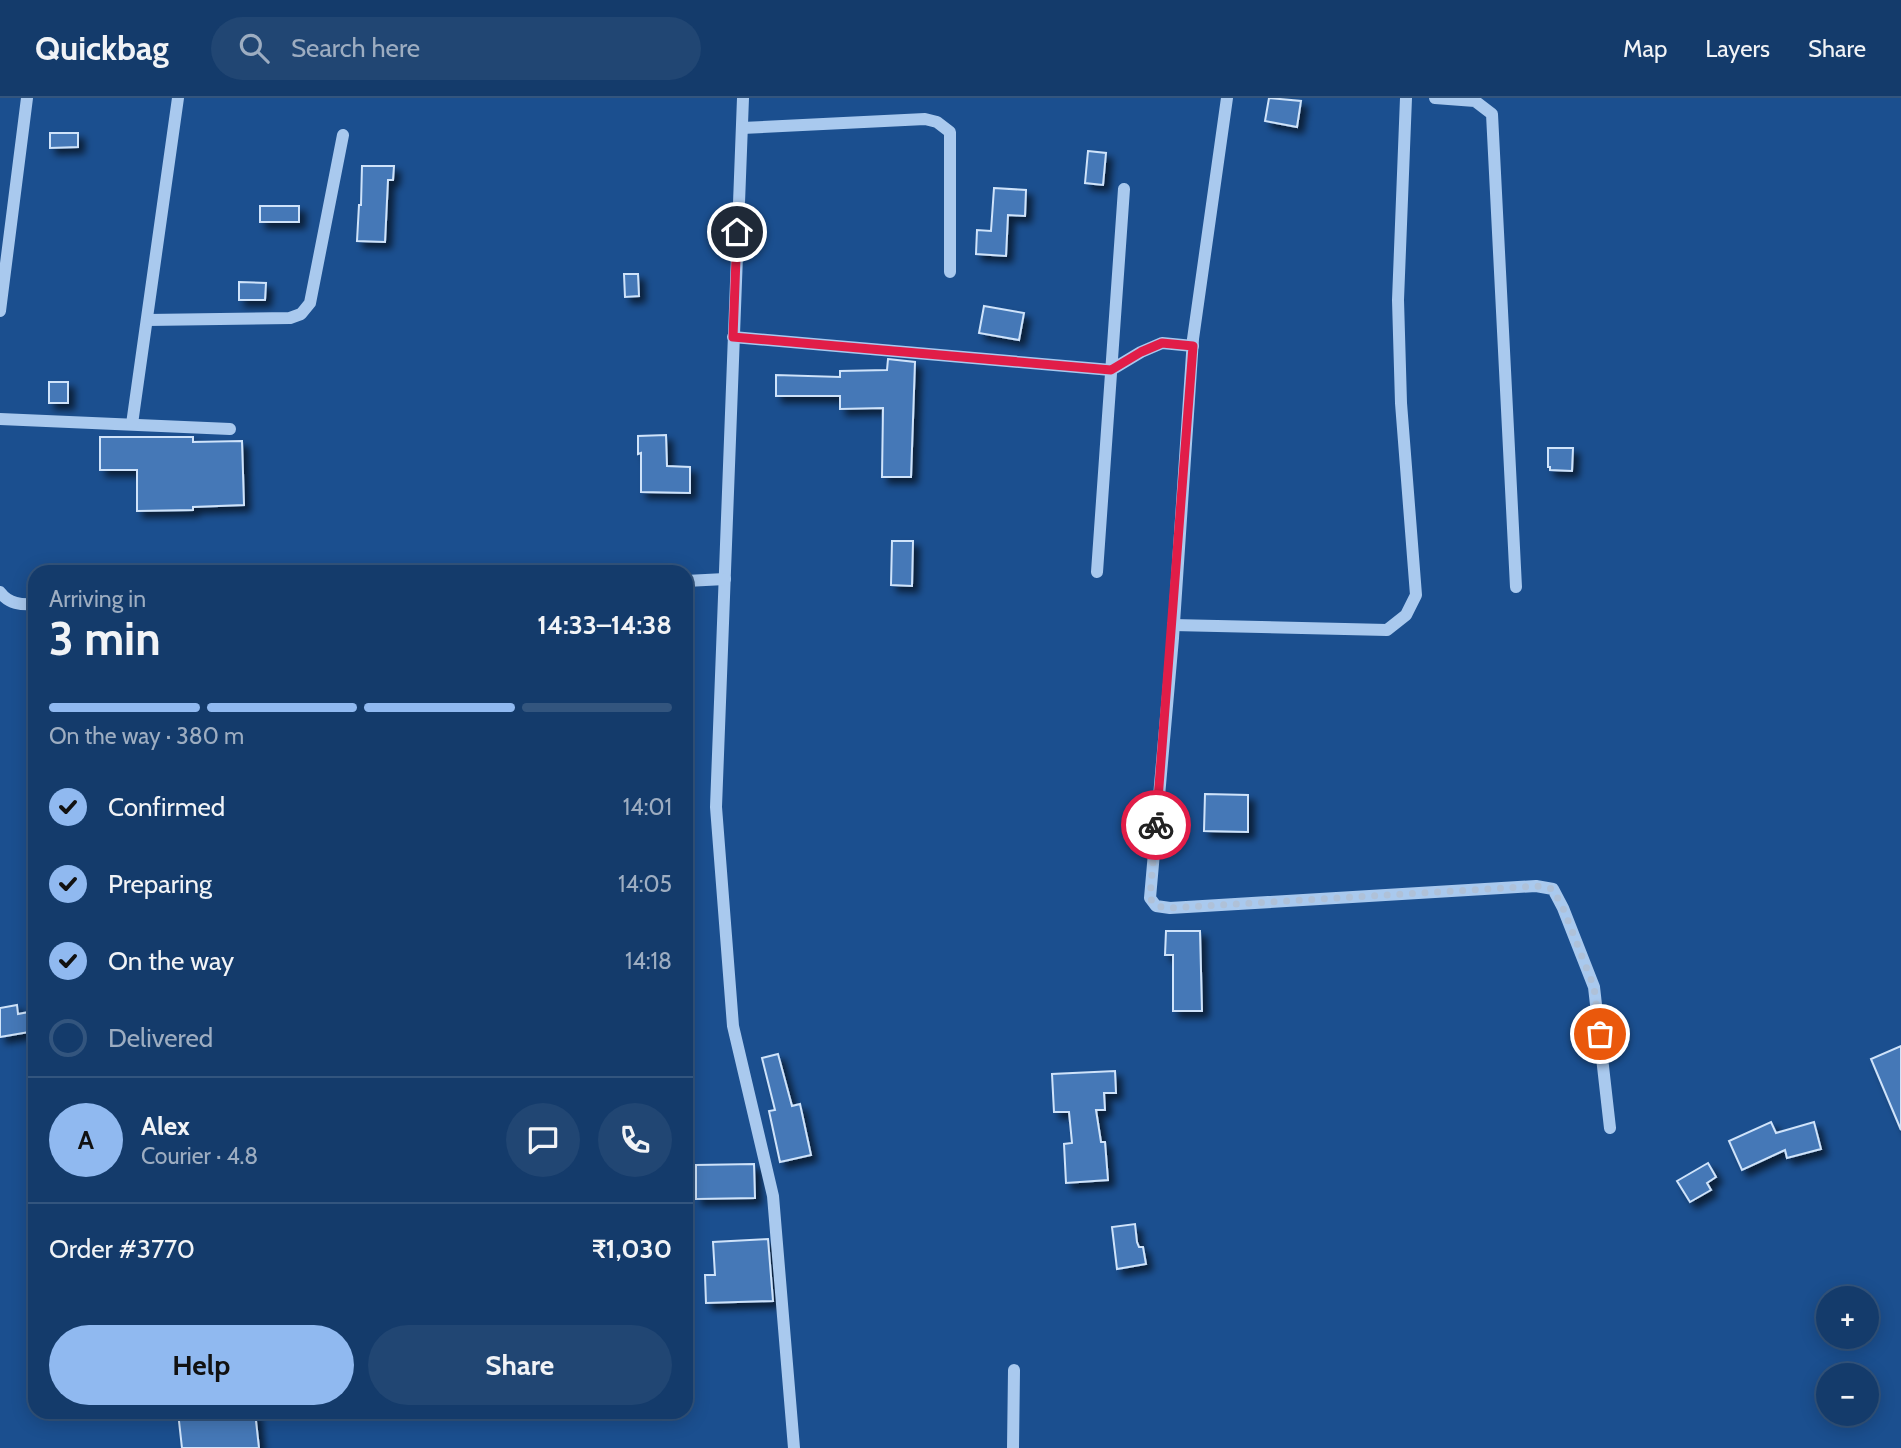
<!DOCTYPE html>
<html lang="en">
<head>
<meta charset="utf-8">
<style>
	body { margin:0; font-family:Cabin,sans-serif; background:#214673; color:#f1f3f6; height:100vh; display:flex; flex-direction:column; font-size:26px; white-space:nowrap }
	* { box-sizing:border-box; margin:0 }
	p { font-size:23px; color:#9dadc1 }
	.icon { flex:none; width:38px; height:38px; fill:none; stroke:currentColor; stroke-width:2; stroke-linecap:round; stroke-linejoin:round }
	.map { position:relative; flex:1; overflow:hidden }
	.drawer { position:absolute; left:28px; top:467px; width:665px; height:854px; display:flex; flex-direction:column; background:#143b6b; border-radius:21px; box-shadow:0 4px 18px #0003,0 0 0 2px #33557e }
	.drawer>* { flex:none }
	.controls { position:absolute; left:1816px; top:1188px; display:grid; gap:14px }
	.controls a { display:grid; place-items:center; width:63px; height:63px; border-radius:50%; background:#143b6b; box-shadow:0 4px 18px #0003,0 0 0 2px #33557e; font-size:35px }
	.pin { position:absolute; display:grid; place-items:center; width:60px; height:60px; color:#fff; margin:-30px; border:4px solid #fff; border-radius:50%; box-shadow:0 2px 7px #0007 }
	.courier { position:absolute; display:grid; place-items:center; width:70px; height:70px; margin:-35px; border:5px solid #e11d48; border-radius:50%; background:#fff; color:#222; box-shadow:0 2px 9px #0007 }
	.headline em { font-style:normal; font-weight:800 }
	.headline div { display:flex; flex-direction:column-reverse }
	.headline { display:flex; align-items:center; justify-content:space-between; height:119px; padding:0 21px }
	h1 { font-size:46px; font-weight:800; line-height:52px }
	.bar { display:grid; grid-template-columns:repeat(4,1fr); gap:10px 7px; align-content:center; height:84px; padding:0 21px }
	.bar i { height:9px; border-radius:5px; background:#33557e }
	.bar .current { background:#90b9f0 }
	.bar p { grid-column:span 4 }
	.line { display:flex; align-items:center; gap:18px; padding:0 21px; border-top:2px solid #33557e }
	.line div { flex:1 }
	.round { display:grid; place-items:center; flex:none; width:74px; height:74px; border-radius:37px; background:#214673 }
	ol { padding:0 21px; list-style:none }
	li { display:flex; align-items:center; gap:21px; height:77px }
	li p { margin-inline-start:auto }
	li .icon { padding:7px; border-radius:50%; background:#90b9f0; color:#111; stroke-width:4 }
	li:last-child { color:#9dadc1 }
	li i { width:38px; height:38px; border:4px solid #33557e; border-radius:50% }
	.cta { display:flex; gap:14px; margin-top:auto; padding:14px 21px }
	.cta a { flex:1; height:80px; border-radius:42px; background:#90b9f0; color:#111; font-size:28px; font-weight:800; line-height:80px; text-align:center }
	.cta a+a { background:#214673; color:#f1f3f6 }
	header { display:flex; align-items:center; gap:42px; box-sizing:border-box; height:98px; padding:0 35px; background:#143b6b; border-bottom:2px solid #33557e }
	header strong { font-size:33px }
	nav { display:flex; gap:38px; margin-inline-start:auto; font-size:24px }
	.search { width:490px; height:63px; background:#214673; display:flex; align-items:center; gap:18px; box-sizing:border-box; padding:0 24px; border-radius:38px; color:#9dadc1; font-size:26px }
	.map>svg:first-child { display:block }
</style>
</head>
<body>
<header>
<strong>Quickbag</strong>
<div class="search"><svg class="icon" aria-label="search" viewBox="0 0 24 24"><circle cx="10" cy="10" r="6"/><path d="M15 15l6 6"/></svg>Search here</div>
<nav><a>Map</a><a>Layers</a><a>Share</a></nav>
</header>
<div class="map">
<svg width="1901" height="1350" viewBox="0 0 1901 1350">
	<defs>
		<filter id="shadow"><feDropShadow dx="6" dy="6" stdDeviation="3.5" flood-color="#0009"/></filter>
	</defs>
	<rect width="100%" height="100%" fill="#1b4f8f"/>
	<g fill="#4478b7" stroke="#cfe3fa" stroke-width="2" filter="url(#shadow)">
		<path d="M 1269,0 L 1301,3 L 1297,29 L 1265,23 Z"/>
		<path d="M 50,35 L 78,35 L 78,49 L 50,50 Z"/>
		<path d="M 1088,53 L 1106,55 L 1103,87 L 1085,85 Z"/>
		<path d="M 362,68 L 394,68 L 393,82 L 388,82 L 385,144 L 357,143 L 359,107 L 361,107 Z"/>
		<path d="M 994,90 L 1026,92 L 1025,118 L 1008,117 L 1006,158 L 976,156 L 977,132 L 991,133 Z"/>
		<rect x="260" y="108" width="39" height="16"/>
		<path d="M 624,176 L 638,176 L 639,198 L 625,199 Z"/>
		<path d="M 239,184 L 266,185 L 265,202 L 239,202 Z"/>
		<path d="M 984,208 L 1024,215 L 1019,242 L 979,235 Z"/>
		<path d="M 888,261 L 915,264 L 911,379 L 882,379 L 883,310 L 840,311 L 840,298 L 776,298 L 776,277 L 840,279 L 840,273 L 887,272 Z"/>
		<rect x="49" y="284" width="19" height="21"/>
		<path d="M 666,337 L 667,368 L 690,369 L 690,395 L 641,394 L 641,355 L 638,356 L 638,338 Z"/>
		<path d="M 100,339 L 193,339 L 193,344 L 242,343 L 244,407 L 193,409 L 193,412 L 137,413 L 137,372 L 100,372 Z"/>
		<path d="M 1548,350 L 1573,350 L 1572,373 L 1550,372 L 1550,369 L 1548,369 Z"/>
		<path d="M 892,443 L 913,443 L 912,488 L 891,487 Z"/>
		<path d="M 1205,696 L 1248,697 L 1248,734 L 1204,733 Z"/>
		<path d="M 1166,833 L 1200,833 L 1202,913 L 1173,913 L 1173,857 L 1165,857 Z"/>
		<path d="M 17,907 L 18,916 L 34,913 L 35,933 L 0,939 L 0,910 Z"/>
		<path d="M 1901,948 L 1901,1032 L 1871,961 Z"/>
		<path d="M 778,956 L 792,1008 L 800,1006 L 811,1057 L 780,1064 L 769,1013 L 775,1012 L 762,960 Z"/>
		<path d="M 1115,973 L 1116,995 L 1104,995 L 1105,1012 L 1096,1012 L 1101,1044 L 1105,1044 L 1108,1082 L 1066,1085 L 1064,1046 L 1072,1045 L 1069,1014 L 1054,1014 L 1052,976 Z"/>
		<path d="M 1771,1024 L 1776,1035 L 1814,1024 L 1821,1051 L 1787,1060 L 1785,1052 L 1742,1072 L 1729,1043 Z"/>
		<path d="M 1708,1065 L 1716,1079 L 1707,1085 L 1711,1092 L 1690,1104 L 1677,1083 Z"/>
		<path d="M 754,1066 L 755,1100 L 696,1101 L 696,1067 Z"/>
		<path d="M 1135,1126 L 1137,1144 L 1139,1149 L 1143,1149 L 1146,1166 L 1117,1171 L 1112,1129 Z"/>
		<path d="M 768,1141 L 773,1203 L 706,1205 L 705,1177 L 715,1177 L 713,1144 Z"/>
		<path d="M 178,1314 L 255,1314 L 259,1350 L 182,1350 Z"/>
	</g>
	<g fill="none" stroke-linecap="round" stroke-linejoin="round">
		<g stroke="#a9c9ee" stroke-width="12">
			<path d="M 743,0 L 716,709 L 733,928 L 773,1098 L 794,1350"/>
			<path d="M 1227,0 L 1193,241 L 1173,540 L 1150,800 L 1156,808 L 1170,810 L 1536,788 L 1553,791 L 1563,810 L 1594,889 L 1610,1030"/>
			<path d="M 1435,0 L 1475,3 L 1492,16 L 1516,489"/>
			<path d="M 742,30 L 925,21 L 937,24 L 950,34 L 950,174"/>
			<path d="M 0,213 L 27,0"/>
			<path d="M 147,222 L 290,220 L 301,216 L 310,205 L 343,37"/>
			<path d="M 733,239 L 1111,272 L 1141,254 L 1162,245 L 1193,248"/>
			<path d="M 0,321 L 230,331"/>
			<path d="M 132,326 L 178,0"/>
			<path d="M 1097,474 L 1124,91"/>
			<path d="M 686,483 L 725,481"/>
			<path d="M 0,494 C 9,506 21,507 35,506"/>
			<path d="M 1173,527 L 1387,532 L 1406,517 L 1416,497 L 1401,305 L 1398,202 L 1406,0"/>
			<path d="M 1013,1350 L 1014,1272"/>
		</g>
	</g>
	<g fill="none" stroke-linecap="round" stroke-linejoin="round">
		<path stroke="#afc1d8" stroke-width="7" stroke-dasharray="0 12.6" d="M 1156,727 L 1150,800 L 1156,808 L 1170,810 L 1536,788 L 1553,791 L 1563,810 L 1594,889 L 1600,936"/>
		<path stroke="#e11d48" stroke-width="9" d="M 737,134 L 733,239 L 1111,272 L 1141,254 L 1162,245 L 1193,248 L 1156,727"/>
	</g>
</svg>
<div class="controls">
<a>+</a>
<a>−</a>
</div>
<div class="pin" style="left:1600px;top:936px;background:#ea580c"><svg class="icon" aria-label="bag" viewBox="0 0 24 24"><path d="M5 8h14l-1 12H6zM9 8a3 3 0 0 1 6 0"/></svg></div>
<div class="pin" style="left:737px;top:134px;background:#1f2937"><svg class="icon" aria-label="home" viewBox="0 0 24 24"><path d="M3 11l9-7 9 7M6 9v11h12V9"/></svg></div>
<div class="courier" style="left:1156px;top:727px"><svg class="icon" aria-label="bike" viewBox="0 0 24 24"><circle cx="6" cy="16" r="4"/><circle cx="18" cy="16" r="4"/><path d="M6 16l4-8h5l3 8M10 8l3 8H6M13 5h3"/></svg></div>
<section class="drawer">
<div class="headline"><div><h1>3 min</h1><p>Arriving in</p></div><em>14:33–14:38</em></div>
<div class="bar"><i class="current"></i><i class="current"></i><i class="current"></i><i></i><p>On the way · 380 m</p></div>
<ol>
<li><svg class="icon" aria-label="check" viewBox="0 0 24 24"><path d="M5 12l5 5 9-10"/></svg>Confirmed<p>14:01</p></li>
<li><svg class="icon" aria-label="check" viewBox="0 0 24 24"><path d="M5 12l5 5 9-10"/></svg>Preparing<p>14:05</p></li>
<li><svg class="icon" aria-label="check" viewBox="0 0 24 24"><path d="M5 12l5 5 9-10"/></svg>On the way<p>14:18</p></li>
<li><i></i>Delivered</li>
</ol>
<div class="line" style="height:126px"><b class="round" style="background:#90b9f0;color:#111">A</b><div><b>Alex</b><p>Courier · 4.8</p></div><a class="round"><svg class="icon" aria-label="chat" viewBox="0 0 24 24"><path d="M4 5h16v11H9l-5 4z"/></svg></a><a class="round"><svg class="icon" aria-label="phone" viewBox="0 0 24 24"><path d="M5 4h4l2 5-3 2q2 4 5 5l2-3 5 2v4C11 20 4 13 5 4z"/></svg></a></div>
<div class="line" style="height:91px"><div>Order #3770</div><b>₹1,030</b></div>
<div class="cta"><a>Help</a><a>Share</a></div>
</section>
</div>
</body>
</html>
